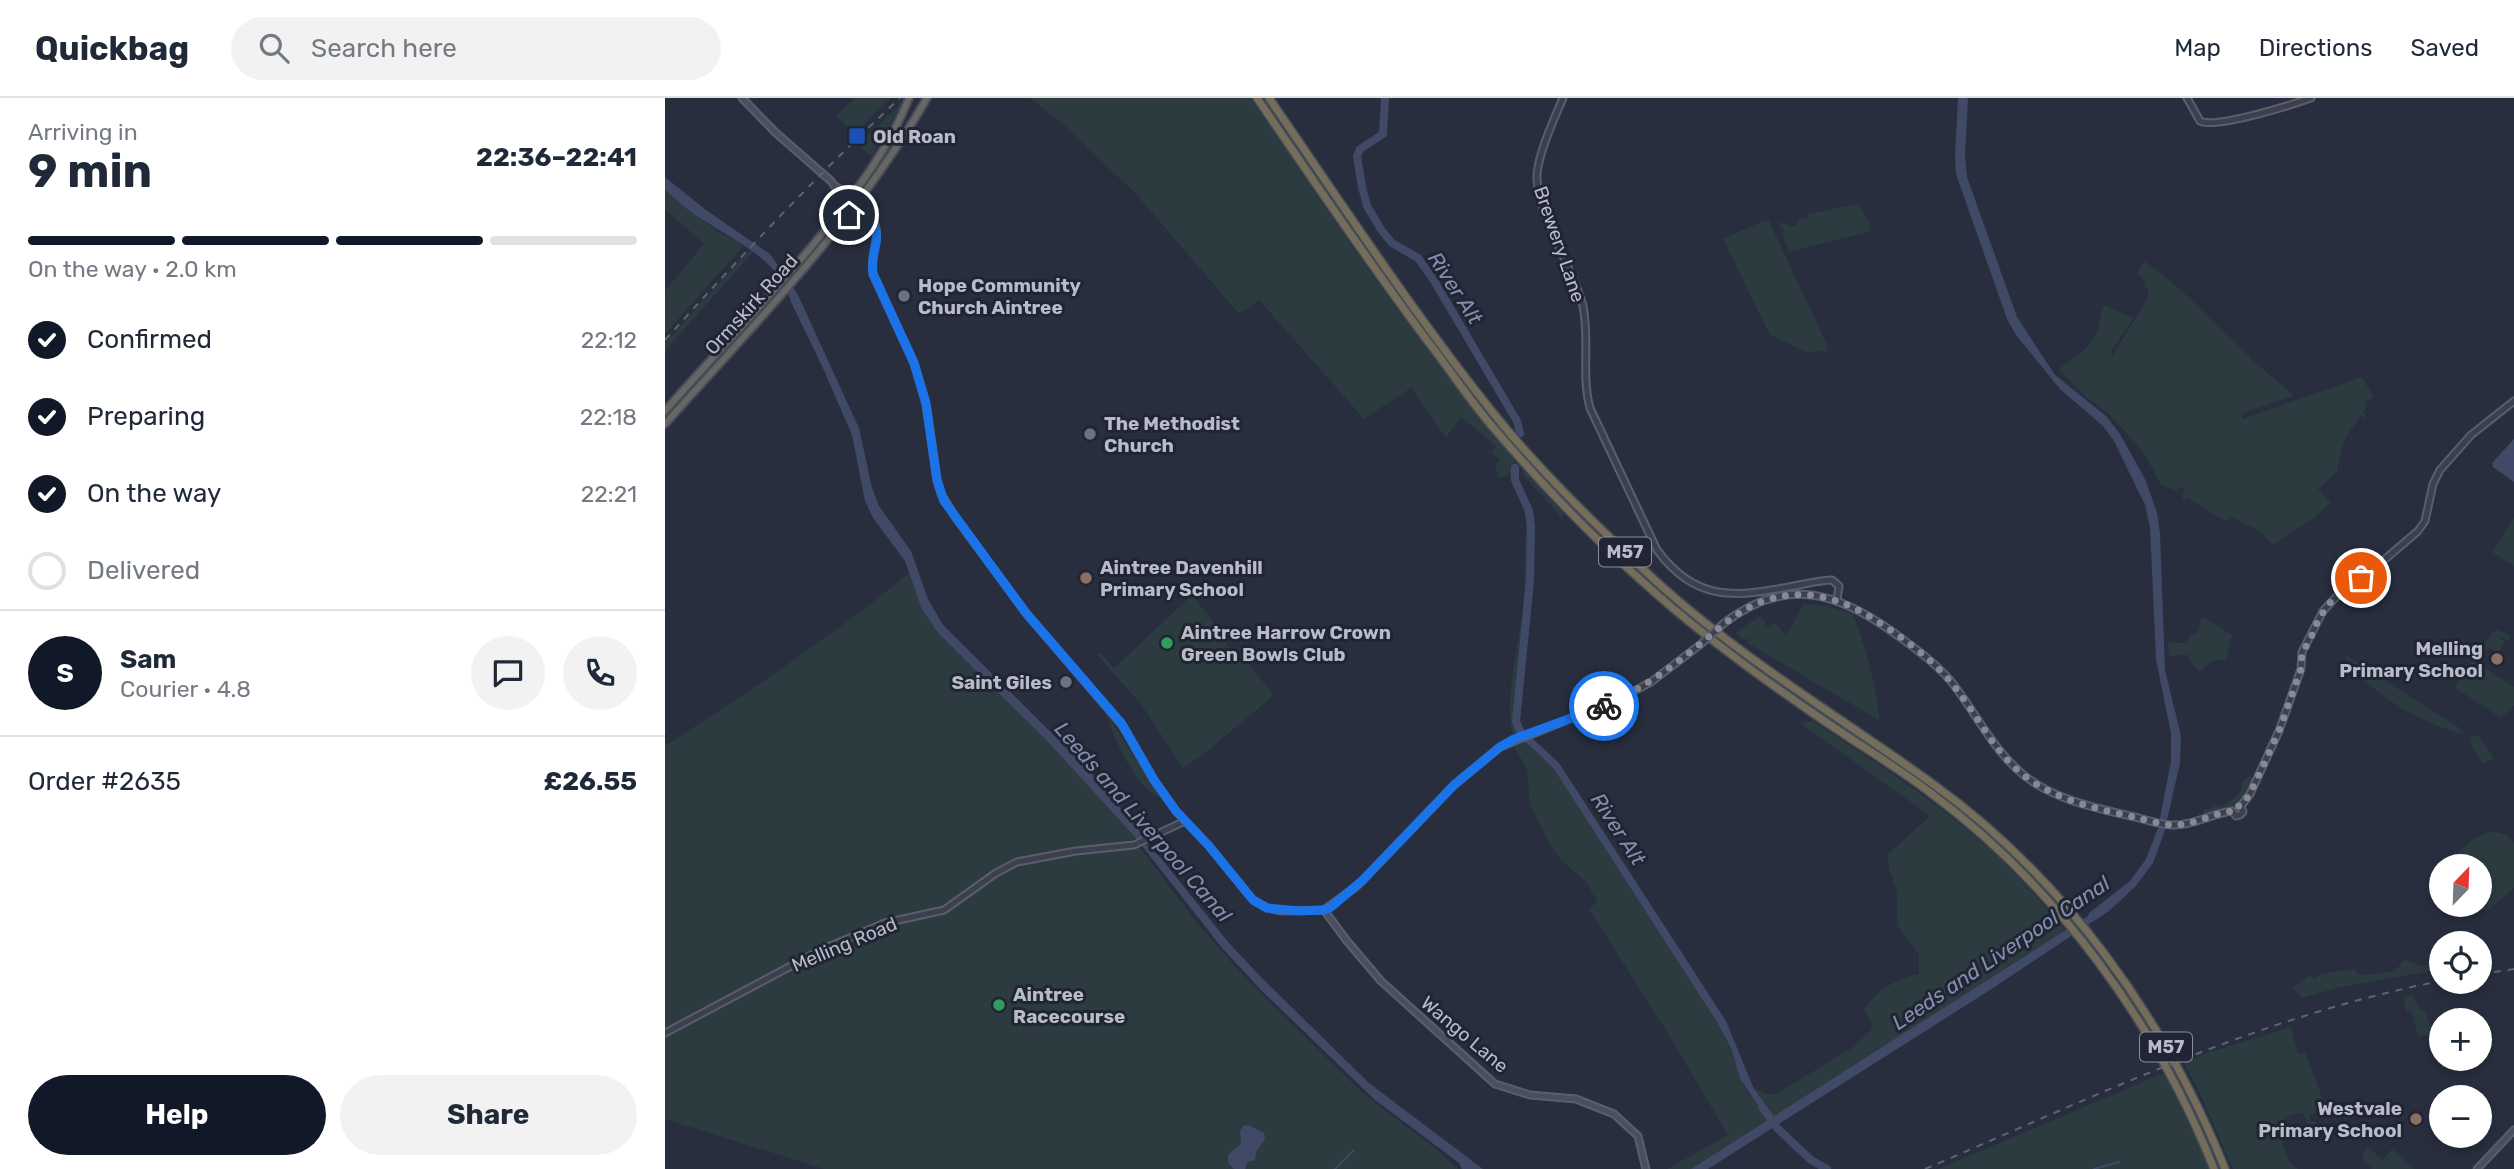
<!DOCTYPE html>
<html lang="en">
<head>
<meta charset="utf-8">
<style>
	body { margin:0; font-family:Rubik,sans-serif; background:#f2f2f3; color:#1f2937; height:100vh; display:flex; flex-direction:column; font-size:26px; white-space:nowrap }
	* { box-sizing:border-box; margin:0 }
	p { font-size:23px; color:#747a83 }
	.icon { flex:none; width:38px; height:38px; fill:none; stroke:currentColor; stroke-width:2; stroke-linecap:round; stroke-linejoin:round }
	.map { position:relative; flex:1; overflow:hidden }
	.side { display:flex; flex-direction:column; background:#fff; width:665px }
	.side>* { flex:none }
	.needle { width:46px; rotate:23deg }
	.fabs { position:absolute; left:1764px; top:756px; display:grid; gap:14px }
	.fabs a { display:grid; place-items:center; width:63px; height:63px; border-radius:50%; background:#fff; box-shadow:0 4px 10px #0003; font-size:35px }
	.pin { position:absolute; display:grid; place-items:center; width:60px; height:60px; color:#fff; margin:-30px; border:4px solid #fff; border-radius:50%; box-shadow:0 2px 7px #0007 }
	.courier { position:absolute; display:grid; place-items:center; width:70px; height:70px; margin:-35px; border:5px solid #1a73e8; border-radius:50%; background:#fff; color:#222; box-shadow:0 2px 9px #0007 }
	.summary em { font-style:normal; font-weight:700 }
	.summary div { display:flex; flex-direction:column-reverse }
	.summary { display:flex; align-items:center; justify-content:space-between; height:119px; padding:0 28px }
	h1 { font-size:46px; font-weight:700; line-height:52px }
	.bar { display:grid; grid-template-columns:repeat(4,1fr); gap:10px 7px; align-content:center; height:84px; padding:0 28px }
	.bar i { height:9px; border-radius:5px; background:#e0e1e3 }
	.bar .current { background:#111827 }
	.bar p { grid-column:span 4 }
	.line { display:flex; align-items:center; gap:18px; padding:0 28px; border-top:2px solid #e0e1e3 }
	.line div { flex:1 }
	.round { display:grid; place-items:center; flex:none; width:74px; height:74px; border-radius:37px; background:#f2f2f3 }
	ol { padding:0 28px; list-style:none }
	li { display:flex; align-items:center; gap:21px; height:77px }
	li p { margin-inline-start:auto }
	li .icon { padding:7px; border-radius:50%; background:#111827; color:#fff; stroke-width:4 }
	li:last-child { color:#747a83 }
	li i { width:38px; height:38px; border:4px solid #e0e1e3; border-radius:50% }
	.button { display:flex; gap:14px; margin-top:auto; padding:14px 28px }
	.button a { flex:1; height:80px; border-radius:42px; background:#111827; color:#fff; font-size:28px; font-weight:700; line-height:80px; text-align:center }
	.button a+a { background:#f2f2f3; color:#1f2937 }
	header { display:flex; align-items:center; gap:42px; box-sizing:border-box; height:98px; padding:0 35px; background:#fff; border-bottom:2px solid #e0e1e3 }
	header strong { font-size:33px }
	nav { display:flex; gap:38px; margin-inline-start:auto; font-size:24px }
	.search { width:490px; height:63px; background:#f2f2f3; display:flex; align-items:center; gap:18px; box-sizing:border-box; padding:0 24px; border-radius:38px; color:#747a83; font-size:26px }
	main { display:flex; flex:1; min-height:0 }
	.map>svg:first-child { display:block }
</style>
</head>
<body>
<header>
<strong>Quickbag</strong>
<div class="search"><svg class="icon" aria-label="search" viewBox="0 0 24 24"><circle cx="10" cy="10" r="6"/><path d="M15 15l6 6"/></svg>Search here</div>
<nav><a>Map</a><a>Directions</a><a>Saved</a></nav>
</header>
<main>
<section class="side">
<div class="summary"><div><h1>9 min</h1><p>Arriving in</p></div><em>22:36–22:41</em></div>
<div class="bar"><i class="current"></i><i class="current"></i><i class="current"></i><i></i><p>On the way · 2.0 km</p></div>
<ol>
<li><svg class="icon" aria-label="check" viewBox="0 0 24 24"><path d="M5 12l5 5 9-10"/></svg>Confirmed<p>22:12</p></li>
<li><svg class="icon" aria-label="check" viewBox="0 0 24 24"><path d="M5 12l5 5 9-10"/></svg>Preparing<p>22:18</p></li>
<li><svg class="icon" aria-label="check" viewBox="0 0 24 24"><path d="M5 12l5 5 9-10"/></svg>On the way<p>22:21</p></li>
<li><i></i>Delivered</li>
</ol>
<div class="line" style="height:126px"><b class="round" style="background:#111827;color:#fff">S</b><div><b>Sam</b><p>Courier · 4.8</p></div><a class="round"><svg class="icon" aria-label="chat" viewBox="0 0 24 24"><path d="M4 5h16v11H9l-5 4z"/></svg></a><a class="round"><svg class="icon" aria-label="phone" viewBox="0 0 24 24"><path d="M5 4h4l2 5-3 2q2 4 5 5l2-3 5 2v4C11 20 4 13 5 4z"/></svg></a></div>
<div class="line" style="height:91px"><div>Order #2635</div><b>£26.55</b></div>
<div class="button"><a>Help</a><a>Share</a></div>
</section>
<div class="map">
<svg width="1849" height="1071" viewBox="0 0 1849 1071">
	<rect width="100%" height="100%" fill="#282e3e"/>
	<g fill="#2b3b40">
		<path d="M 190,0 L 226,0 L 190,35 L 171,18 Z"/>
		<path d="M 365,0 L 586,0 C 683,144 780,288 899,416 L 896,419 L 891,413 L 857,376 L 858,372 L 849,363 C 844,389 865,409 865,435 C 865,498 850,561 850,623 L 847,625 L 850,625 L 855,635 L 848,635 C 838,608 855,540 858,508 C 860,478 860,453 861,424 L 859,413 L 844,376 L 834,381 L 830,368 L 835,360 L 826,356 L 831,348 L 796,319 L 781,340 L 746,290 L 699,321 L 594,202 L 574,216 L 471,96 L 399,27 Z"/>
		<path d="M 237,4 C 228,23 216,40 207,59 L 193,47 Z"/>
		<path d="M 0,92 C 21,109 55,140 80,146 L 0,236 L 0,193 L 39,146 L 0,111 Z"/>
		<path d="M 1193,106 L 1206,128 L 1204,134 L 1124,154 L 1117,134 L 1119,133 L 1117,129 L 1115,130 L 1114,124 L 1120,126 L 1121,124 L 1123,127 L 1130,128 L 1134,121 L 1144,119 L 1142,116 Z"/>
		<path d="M 1098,123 L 1104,123 L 1161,245 L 1163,253 L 1142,254 L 1105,237 L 1058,141 Z"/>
		<path d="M 86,150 L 88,154 L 0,253 L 0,245 Z"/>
		<path d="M 1479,163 C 1516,188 1544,220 1576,251 C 1593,268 1612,282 1629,298 L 1576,316 L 1578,321 L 1697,279 L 1709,300 L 1700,304 L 1701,311 L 1698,315 L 1701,318 L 1699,320 L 1696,317 L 1678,344 L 1672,374 L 1653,391 L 1666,405 L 1648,420 L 1608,447 C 1595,430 1584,429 1568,419 L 1561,423 L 1522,400 L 1517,403 L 1519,389 L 1511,392 L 1496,387 L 1478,353 L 1445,317 L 1420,298 L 1394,271 C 1425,246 1431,250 1438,207 L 1469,220 L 1446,253 L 1447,258 L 1482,202 L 1484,192 L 1479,187 L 1481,184 L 1472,176 Z"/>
		<path d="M 1849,420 L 1849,468 L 1827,454 Z"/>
		<path d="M 244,475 L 256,509 L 272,534 L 384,645 L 471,740 L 461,745 L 441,746 L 445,753 L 473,747 L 533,826 L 582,882 L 698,995 L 772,1052 L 793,1071 L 159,1071 L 0,1021 L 0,940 L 149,860 L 200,837 L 229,826 L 278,815 L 333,777 L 355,766 L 425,753 L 420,748 L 350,760 L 330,771 L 276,808 L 213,824 L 163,845 L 0,931 L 0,648 C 84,594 167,538 244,475 Z"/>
		<path d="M 527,497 L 557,535 C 558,544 565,552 573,554 L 609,597 L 539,656 L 518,670 L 476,606 L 433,558 L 436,555 L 449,570 Z"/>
		<path d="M 1139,506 L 1162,508 L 1188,516 C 1197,539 1215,598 1214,622 L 1082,545 L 1084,542 L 1082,540 L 1079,542 L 1070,535 L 1095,518 L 1101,526 L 1099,528 L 1101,530 L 1109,524 L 1121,538 Z"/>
		<path d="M 1537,518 L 1567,537 L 1561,561 L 1546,564 L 1535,573 L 1525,564 L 1523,557 L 1504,558 L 1503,545 L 1522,545 L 1525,537 L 1533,534 Z"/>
		<path d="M 1833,532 L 1846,538 L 1843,543 L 1832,537 L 1840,544 L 1833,555 L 1824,549 L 1820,554 L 1820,552 L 1817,549 L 1828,534 Z"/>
		<path d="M 1677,555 L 1793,629 L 1803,638 C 1756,625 1705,598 1677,555 Z"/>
		<path d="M 1808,562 L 1849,589 L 1849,607 L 1836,620 L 1789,589 Z"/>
		<path d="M 441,615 L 496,700 C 472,694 447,637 441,615 Z"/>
		<path d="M 1148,623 C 1204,660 1260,696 1311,739 C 1344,767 1373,800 1401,833 L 1026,1071 L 1002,1071 L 1063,1037 L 1000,931 L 924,811 L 932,804 L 922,785 L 897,763 L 885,747 L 865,707 L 862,671 L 849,648 L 860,643 L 889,670 L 1052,924 L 1067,952 L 1075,981 L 1084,997 L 1107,1014 L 1088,989 L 1100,996 L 1111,996 L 1190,948 L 1208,930 L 1199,911 C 1213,891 1231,881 1254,876 L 1254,857 L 1232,827 L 1232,795 L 1224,770 L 1222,757 L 1265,718 L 1135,625 Z"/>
		<path d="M 1808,637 L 1813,638 L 1829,660 L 1818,666 L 1807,648 L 1805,641 Z"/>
		<path d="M 1584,678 L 1592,681 L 1576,708 L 1571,707 L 1567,712 L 1535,722 L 1539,712 L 1546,711 L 1547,706 L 1557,708 L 1572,698 L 1577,691 L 1577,684 Z"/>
		<path d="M 1826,733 L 1841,737 L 1849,745 L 1849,790 L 1821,814 L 1815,806 L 1815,798 L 1818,795 L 1815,768 L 1782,766 L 1808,741 Z"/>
		<path d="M 1739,862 L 1756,868 L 1776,864 L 1776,871 L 1672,890 L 1637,900 L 1628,890 L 1644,878 L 1651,881 L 1654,876 L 1690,871 L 1693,876 L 1699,877 L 1730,873 Z"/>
		<path d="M 1748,897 L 1756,913 L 1760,912 L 1768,936 L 1753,938 L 1746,913 L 1741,913 L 1738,899 Z"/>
		<path d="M 1626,929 L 1633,956 L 1640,954 L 1660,1007 L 1644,1018 L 1646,1024 L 1651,1024 L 1653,1034 L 1645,1036 L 1638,1014 L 1621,1019 L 1614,1032 L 1623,1062 L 1633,1071 L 1568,1071 L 1533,991 L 1519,965 L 1539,956 Z"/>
		<path d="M 1499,975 L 1537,1052 L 1544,1071 L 1273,1071 Z"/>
		<path d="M 1703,1049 L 1718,1062 L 1727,1051 L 1750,1071 L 1707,1071 L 1697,1061 L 1698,1055 Z"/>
	</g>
	<g fill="#404965">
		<path d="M 1293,0 L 1303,0 L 1300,59 L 1302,79 L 1352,219 L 1390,277 L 1441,318 L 1455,336 L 1480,381 L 1492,414 L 1495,435 L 1500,572 L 1516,638 L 1515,665 L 1499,735 L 1488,765 L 1470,789 L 1444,813 L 1325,892 L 1043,1071 L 1026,1071 L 1423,818 L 1424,815 L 1465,783 L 1481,761 L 1493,730 L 1506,663 L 1506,635 L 1491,562 L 1485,429 L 1480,407 L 1449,343 L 1438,328 L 1395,291 L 1351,237 L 1342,221 L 1291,76 L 1290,58 Z"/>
		<path d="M 0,79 L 41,112 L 105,156 L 132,195 L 194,330 L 207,390 L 214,408 L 246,453 L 263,501 L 278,527 L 423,671 L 473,731 L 481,746 L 496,760 L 564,845 L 596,879 L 704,985 L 818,1071 L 797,1071 L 794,1065 L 710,1002 L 597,893 L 557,850 L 470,739 L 384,645 L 272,534 L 256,509 L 240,463 L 208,420 L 200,403 L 187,337 L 157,268 L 126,204 C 116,161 64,140 30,117 C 20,110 10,100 0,92 Z"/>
		<path d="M 1849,341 L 1849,384 L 1828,369 L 1827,365 Z"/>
		<path d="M 867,640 L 894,665 L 1061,923 L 1088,989 L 1107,1015 L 1101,1019 L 1075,981 L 1067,952 L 1052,924 L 889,671 L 860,643 Z"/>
		<path d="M 583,1027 L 599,1035 L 600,1041 L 591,1054 L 590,1062 L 582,1064 L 580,1071 L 569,1071 L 563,1065 L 563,1057 L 576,1046 L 575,1033 L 578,1028 Z"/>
	</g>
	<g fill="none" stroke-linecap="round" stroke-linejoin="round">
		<g stroke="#404965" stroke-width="2">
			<path d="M 670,1071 L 689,1052"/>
			<path d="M 1429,1071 L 1454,1064"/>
		</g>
		<g stroke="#404965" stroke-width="8">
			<path d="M 720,0 L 718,36 L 695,51 L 692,58 L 697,89 L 702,108 L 717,133 L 727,145 L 753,160 L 768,181 L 852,323 L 855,335"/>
			<path d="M 850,370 L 850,382 L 864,413 L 866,429 L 865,483 L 851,623 L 855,633 L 864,642"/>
			<path d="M 1097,1009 L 1112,1030 L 1146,1062 L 1162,1071"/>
		</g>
		<g stroke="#5a5e6c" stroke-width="9">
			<g id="tertiary">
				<path d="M 898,0 C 889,21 874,54 872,76 C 870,115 908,168 918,208 C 925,242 916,276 925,310 L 992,452 C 1031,505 1071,499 1129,488 C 1141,486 1154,482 1167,482 L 1174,488 L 1172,502"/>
				<path d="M 1522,0 L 1535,23 C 1551,31 1626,7 1646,0"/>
				<path d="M 1058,526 C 1121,477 1173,494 1232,537 C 1251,551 1269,564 1285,582 C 1310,613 1328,653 1360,678 C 1391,703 1436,711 1474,720 C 1484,723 1495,726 1505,727 C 1527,728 1546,716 1567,713"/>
				<path d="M 1576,708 L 1585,696 L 1614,633 L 1636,571 L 1637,554 L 1658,513 L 1671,499 L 1712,468 L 1753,433 L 1760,423 L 1768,386 L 1775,372 L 1806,337 L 1849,303"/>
				<path d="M 1567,713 L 1571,718 L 1575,717 L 1578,714 L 1576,708"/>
				<path d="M 659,812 L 692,788 L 789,687 L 835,649 L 954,601 L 986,584 L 1036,546"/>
				<path d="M 0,935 L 156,852 L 220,825 L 279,812 L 331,775 L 352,764 L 411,753 L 469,747 L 520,723"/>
			</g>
		</g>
		<g stroke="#5a5e6c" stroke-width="9">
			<g id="secondary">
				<path d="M 77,0 L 110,34 L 166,83 L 176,98 L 209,125"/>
				<path d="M 172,89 C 191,104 216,115 211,143 C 209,155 206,164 208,176 L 249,265 L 261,305 L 272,382 L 276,396 L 291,420 L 361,515 L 457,627 L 489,682 L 511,713 L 544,748 L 588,802 L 602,810 L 617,813 L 659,812 L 682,843 L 716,883 L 830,986 L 865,997 L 911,1001 L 949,1016 L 973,1038 L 981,1071"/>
				<path d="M 1812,1071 L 1849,1032"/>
			</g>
		</g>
		<g stroke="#474b59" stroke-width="10">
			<g id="trunk">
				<path d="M 0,313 C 55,250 113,192 164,127 C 196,87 225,48 244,0"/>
				<path d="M 0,326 C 93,222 192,122 262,0"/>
			</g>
		</g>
		<g stroke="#474b59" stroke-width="10">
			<g id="motorway">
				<path d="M 592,0 C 648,82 704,165 764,245 C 785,272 804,301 826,327 C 873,382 924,436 978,484 C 1034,535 1096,580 1158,622 C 1194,647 1232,669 1267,696 C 1392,789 1492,927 1549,1071"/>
				<path d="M 604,0 C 677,106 748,215 829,316 C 874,372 928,424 980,473 C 1068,556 1171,616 1268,686 C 1400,781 1500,921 1560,1071"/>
			</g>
		</g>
		<use href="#tertiary" stroke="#3c404e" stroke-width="5"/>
		<use href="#secondary" stroke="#4a4f60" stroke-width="5"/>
		<use href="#trunk" stroke="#666664" stroke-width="6"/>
		<use href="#motorway" stroke="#736d5a" stroke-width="7"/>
		<g stroke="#5e6474" stroke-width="2" stroke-dasharray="7 7" stroke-linecap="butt">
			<path d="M 0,242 C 76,158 152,77 235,0"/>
			<path d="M 1815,876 L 1849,871"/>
			<path d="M 1260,1071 C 1429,999 1594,918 1776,883"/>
		</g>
		<g stroke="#5a5e6c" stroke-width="9" stroke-linecap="butt">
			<path id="tertiary-bridge" d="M 1036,546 L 1058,526"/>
		</g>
		<use href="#tertiary-bridge" stroke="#3c404e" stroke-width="5"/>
	</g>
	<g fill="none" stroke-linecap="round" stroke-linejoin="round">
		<path stroke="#868a98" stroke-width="7" stroke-dasharray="0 12.6" d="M 939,608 C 970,594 998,576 1024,555 C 1050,535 1070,512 1102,502 C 1153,486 1194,509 1234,538 C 1256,554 1276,570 1292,592 C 1314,620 1331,657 1361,679 C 1393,703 1436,712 1474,720 C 1484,723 1495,726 1505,727 C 1527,728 1546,716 1567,713 L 1569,708 L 1576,708 L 1585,696 L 1614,633 L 1636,571 L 1637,554 L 1644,544 L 1654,520 L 1667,502 L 1696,480"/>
		<path stroke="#1a73e8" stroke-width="9" d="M 184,117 L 198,116 C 224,139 204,147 208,176 L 249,265 L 261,306 L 272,382 L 279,403 L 361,515 L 457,626 L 489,682 L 511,713 L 544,748 L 588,802 L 602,810 L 634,813 L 659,812 L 666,809 L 698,782 L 789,687 L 835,649 L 849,641 L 939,608"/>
	</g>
	<rect fill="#1a4fb4" stroke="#212533" stroke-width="2.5" x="183" y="29" width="18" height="18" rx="3.5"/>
	<g fill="#6b7280" stroke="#212533" stroke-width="2.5">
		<circle cx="239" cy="198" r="7"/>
		<circle cx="425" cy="336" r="7"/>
		<circle cx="401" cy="584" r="7"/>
	</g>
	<g fill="#8d6e63" stroke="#212533" stroke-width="2.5">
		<circle cx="421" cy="480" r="7"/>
		<circle cx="1832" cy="561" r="7"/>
		<circle cx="1751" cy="1021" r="7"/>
	</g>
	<g fill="#2e9e5b" stroke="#212533" stroke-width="2.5">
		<circle cx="502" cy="545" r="7"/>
		<circle cx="334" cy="907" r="7"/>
	</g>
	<g text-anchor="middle" stroke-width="6" stroke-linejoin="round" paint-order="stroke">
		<g fill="#212533" stroke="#8b8f9c" stroke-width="2">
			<rect x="934" y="439.5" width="52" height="29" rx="5"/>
			<rect x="1475" y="934.5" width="52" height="29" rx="5"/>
		</g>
		<g font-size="18" font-weight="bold" fill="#b8bcc9">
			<text x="960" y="460">M57</text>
			<text x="1501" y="955">M57</text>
		</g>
		<g font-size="19" font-weight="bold" fill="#b8bcc9" stroke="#212533" text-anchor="start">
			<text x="208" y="45">Old Roan</text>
			<text x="253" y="194">Hope Community<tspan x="253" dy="22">Church Aintree</tspan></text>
			<text x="439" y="332">The Methodist<tspan x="439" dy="22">Church</tspan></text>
			<text x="435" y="476">Aintree Davenhill<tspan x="435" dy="22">Primary School</tspan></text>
			<text x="516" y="541">Aintree Harrow Crown<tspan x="516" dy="22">Green Bowls Club</tspan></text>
			<text x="1818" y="557" text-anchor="end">Melling<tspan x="1818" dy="22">Primary School</tspan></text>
			<text x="387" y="591" text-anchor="end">Saint Giles</text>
			<text x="348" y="903">Aintree<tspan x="348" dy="22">Racecourse</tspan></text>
			<text x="1737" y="1017" text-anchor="end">Westvale<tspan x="1737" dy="22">Primary School</tspan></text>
		</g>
		<g font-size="19" fill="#b8bcc9" stroke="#212533">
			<text transform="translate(895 146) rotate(71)" y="7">Brewery Lane</text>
			<text transform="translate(86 206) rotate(-48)" y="7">Ormskirk Road</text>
			<text transform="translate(179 846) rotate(-23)" y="7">Melling Road</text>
			<text transform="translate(800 936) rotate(40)" y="7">Wango Lane</text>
		</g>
		<g font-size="21" font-style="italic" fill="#838ead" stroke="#212533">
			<text transform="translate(790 190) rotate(57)" y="7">River Alt</text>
			<text transform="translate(478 724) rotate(49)" y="7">Leeds and Liverpool Canal</text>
			<text transform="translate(953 731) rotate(57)" y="7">River Alt</text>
			<text transform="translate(1336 855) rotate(-34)" y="7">Leeds and Liverpool Canal</text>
		</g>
	</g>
</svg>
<div class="fabs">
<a><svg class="needle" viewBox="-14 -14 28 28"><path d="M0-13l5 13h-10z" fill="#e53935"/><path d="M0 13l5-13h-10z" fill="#747a83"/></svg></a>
<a><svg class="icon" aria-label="locate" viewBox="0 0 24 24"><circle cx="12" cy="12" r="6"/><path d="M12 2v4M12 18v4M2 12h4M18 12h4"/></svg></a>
<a>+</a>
<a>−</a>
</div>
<div class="pin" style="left:1696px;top:480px;background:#ea580c"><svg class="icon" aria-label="bag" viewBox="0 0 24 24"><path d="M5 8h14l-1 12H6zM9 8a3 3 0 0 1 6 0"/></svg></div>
<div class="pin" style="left:184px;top:117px;background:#1f2937"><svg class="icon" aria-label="home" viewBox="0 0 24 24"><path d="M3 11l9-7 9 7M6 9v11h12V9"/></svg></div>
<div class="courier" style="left:939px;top:608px"><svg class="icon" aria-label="bike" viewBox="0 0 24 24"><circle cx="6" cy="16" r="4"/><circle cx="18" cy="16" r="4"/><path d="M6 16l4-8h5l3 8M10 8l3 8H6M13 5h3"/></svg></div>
</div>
</main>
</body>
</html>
